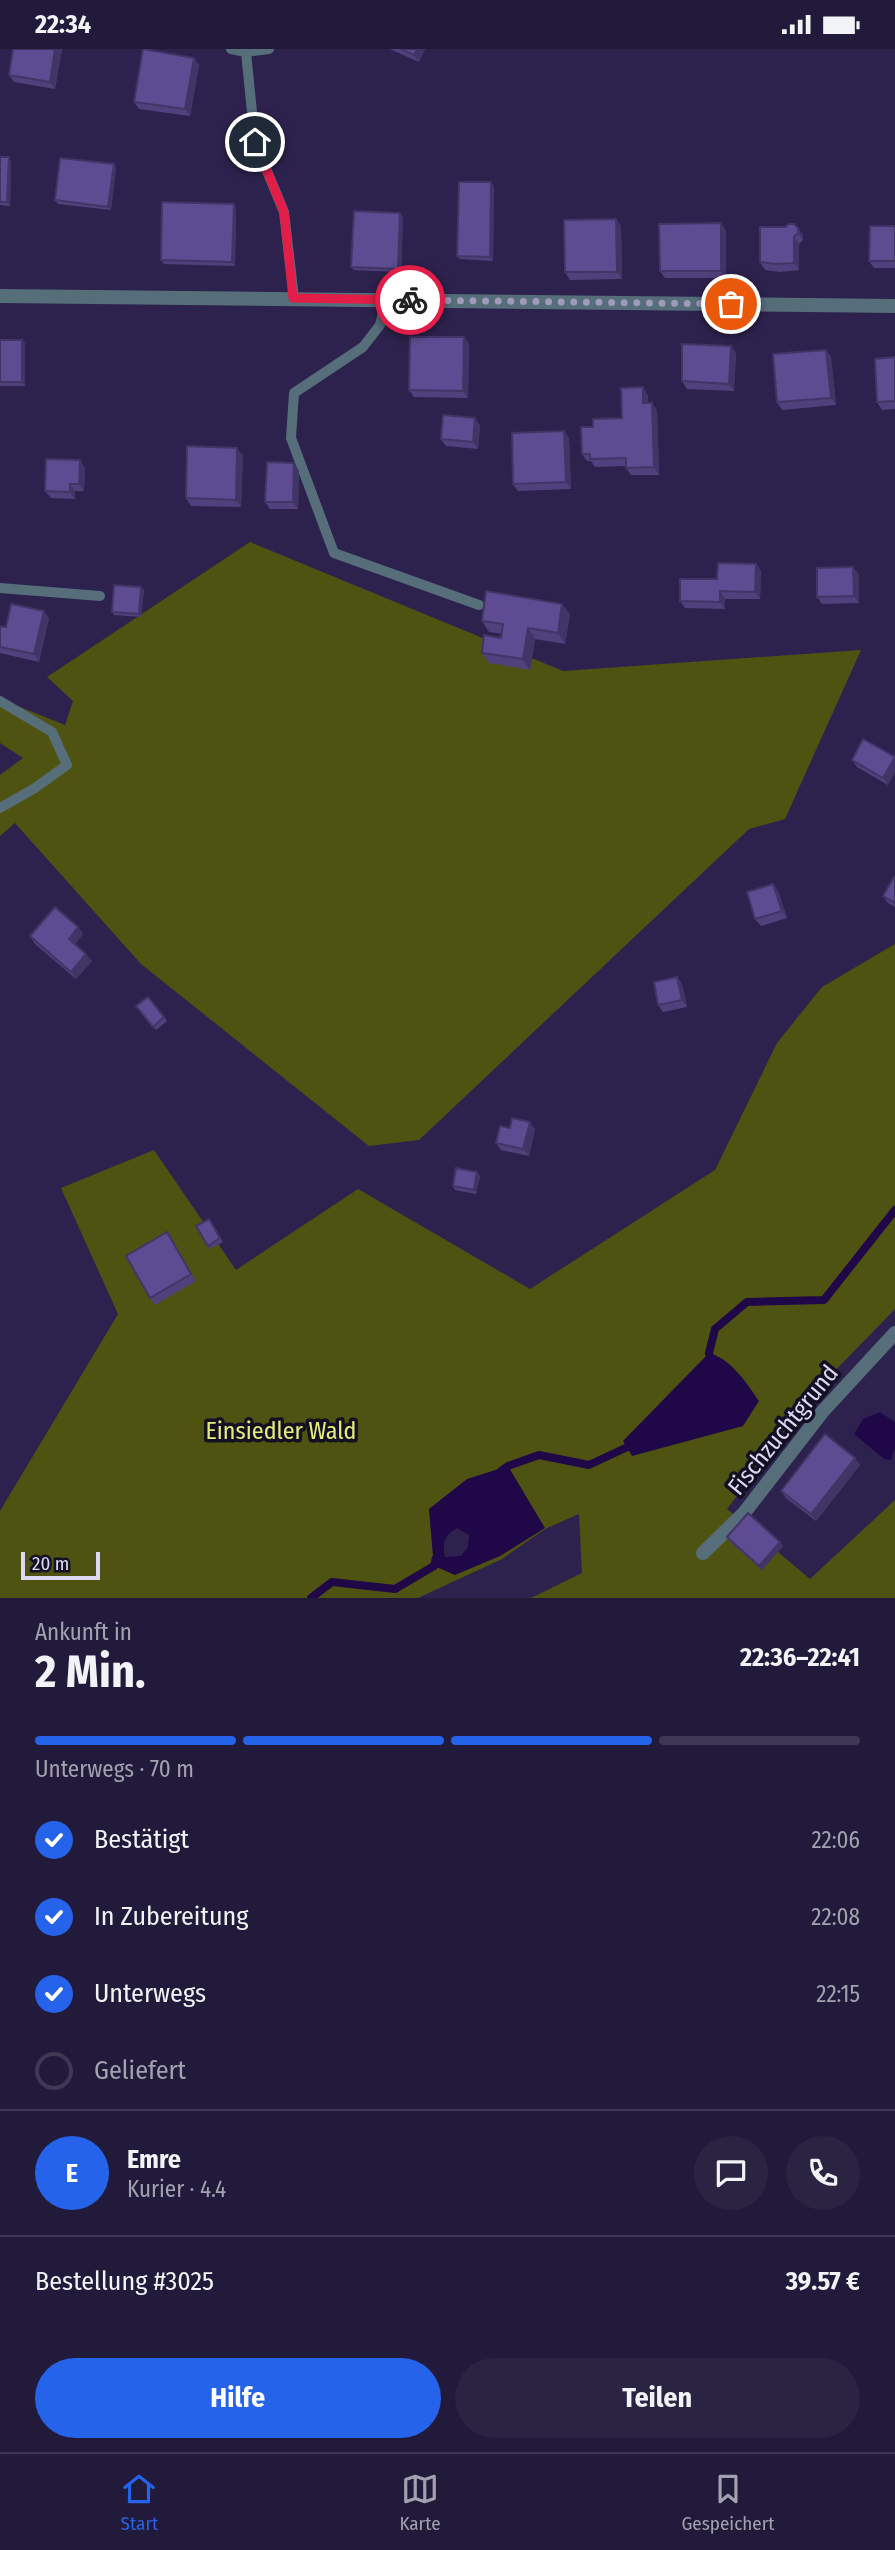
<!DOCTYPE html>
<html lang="de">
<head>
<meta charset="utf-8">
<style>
	body { margin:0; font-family:"Fira Sans Condensed",sans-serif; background:#2a2342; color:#f1f3f6; height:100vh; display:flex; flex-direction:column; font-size:26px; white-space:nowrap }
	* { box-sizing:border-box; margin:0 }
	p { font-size:23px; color:#a2a1af }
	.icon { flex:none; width:38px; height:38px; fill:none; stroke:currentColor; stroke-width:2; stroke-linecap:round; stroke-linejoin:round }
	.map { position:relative; height:1549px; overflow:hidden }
	.sheet { display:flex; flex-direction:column; background:#221a3a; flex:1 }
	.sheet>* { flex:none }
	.scale { position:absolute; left:21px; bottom:18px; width:79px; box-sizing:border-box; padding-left:7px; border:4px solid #ddd9f4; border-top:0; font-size:19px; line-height:24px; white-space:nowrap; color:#ddd9f4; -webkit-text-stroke:5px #141023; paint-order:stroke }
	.pin { position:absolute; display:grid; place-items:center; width:60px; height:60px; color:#fff; margin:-30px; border:4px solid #fff; border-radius:50%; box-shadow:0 2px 7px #0007 }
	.courier { position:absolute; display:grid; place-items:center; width:70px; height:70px; margin:-35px; border:5px solid #e11d48; border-radius:50%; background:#fff; color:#222; box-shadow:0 2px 9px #0007 }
	.overview em { font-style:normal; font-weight:700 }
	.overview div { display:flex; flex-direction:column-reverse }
	.overview { display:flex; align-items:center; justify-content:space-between; height:119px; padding:0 35px }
	h1 { font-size:46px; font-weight:700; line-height:52px }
	.bar { display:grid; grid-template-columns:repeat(4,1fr); gap:10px 7px; align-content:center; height:84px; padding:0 35px }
	.bar i { height:9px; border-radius:5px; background:#3f3854 }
	.bar .selected { background:#2563eb }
	.bar p { grid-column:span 4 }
	.line { display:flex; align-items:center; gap:18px; padding:0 35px; border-top:2px solid #3f3854 }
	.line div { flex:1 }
	.round { display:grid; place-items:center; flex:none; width:74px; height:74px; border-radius:37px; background:#2a2342 }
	ol { padding:0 35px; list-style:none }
	li { display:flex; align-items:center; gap:21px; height:77px }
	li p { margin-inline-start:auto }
	li .icon { padding:7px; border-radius:50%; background:#2563eb; color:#fff; stroke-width:4 }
	li:last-child { color:#a2a1af }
	li i { width:38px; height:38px; border:4px solid #3f3854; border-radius:50% }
	.cta { display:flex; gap:14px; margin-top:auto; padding:14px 35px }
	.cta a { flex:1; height:80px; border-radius:42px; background:#2563eb; color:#fff; font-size:28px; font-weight:700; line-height:80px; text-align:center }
	.cta a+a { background:#2a2342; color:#f1f3f6 }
	.status { display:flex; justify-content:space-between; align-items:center; height:49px; padding:0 35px; background:#221a3a; direction:ltr }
	.status svg { height:19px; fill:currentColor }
	.dock { display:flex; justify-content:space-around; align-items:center; height:98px; border-top:2px solid #3f3854; background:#221a3a; font-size:19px; color:#a2a1af }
	.dock a { display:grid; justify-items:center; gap:4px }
	.dock .selected { color:#2563eb }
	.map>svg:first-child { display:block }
</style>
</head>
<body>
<div class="status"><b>22:34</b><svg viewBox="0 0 49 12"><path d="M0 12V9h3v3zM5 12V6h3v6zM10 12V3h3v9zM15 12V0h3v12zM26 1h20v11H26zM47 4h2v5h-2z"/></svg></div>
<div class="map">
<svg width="895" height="1549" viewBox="0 0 895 1549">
	<rect width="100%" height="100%" fill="#2d224d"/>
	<g fill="#4f5311" fill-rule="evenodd">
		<path d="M 250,493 L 563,622 L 861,601 L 785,770 L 749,780 L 419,1091 L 369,1097 L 141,915 L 15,774 L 0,787 L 0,726 L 23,709 L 0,694 L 0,650 L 65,676 L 73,652 L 47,628 Z"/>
		<path d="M 895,895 L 895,1260 L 825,1332 L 727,1460 L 810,1530 L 895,1451 L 895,1549 L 531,1549 L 582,1524 L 579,1465 L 545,1480 L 502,1510 L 418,1549 L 0,1549 L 0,1462 L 118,1265 L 61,1139 L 154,1101 L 236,1221 L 358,1140 L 530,1240 L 715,1121 L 777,994 L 822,938 ZM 429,1460 L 544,1479 L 500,1507 L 434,1517 Z"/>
	</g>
	<g fill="#200748" fill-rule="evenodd">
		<path d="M 709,1304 C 731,1310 746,1333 759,1352 L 743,1377 L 632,1407 L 623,1392 Z"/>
		<path d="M 880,1363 L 895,1373 L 895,1399 L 891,1411 L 884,1410 L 854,1385 L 863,1370 Z"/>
		<path d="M 508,1417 L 545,1479 L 500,1507 L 455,1526 L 434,1517 L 429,1460 L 467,1430 ZM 457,1479 L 469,1486 L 468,1498 L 461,1507 L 445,1508 C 442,1493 444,1487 457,1479 Z"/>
	</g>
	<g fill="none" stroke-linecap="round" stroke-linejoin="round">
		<g stroke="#200748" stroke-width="8">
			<path d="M 709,1304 L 715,1280 L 747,1253 L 824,1251 L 895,1161"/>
			<path d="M 501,1422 L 508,1417 L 539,1406 L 589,1416 L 636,1394"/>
			<path d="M 311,1549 L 332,1533 L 395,1540 L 434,1517 L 436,1509"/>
		</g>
		<g stroke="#566d7a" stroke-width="10">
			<path d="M 231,0 L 246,3 L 269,0"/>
			<path d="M 246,3 L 255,93 L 284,163 L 294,249"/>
			<path d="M 386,250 L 380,276 L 363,298 L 294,344 L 291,389 L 334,504 L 479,556"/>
			<path d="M 0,539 L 100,547"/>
			<path d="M 0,652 L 52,683 L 67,716 L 35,739 L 0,759"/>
		</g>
		<g stroke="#566d7a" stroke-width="14">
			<path d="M 0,247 L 895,257"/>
			<path d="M 703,1504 L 744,1464 L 823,1362 L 895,1284"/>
		</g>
	</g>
	<g fill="#50417d">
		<path d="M 13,0 L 62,0 L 55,40 L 14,33 L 9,26 Z"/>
		<path d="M 390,0 L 425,0 L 419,13 Z"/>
		<path d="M 194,9 L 199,16 L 190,67 L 139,60 L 134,53 Z"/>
		<path d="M 0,108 L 11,112 L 10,157 L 0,156 Z"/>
		<path d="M 114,115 L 116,119 L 111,161 L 58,155 L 55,151 Z"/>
		<path d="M 494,137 L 493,212 L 460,210 L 457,207 Z"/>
		<path d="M 236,159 L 235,217 L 164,215 L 161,211 Z"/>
		<path d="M 400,164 L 403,168 L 401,223 L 354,221 L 351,218 Z"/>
		<path d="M 616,170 L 621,177 L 622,230 L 570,231 L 565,223 Z"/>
		<path d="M 721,174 L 726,182 L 726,229 L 665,229 L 660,222 Z"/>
		<path d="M 895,177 L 895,219 L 874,219 L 869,212 Z"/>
		<path d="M 798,179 L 803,186 L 803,191 L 799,195 L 799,221 L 780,223 L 765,221 L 760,213 Z"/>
		<path d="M 464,288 L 469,295 L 468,349 L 414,348 L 409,341 Z"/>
		<path d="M 0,291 L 25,294 L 25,337 L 0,337 Z"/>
		<path d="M 731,297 L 736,304 L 734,342 L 687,340 L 682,332 Z"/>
		<path d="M 826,301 L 831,308 L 836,356 L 782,361 L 777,353 Z"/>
		<path d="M 895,308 L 895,360 L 882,361 L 877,353 Z"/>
		<path d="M 648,346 L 648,354 L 657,361 L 659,426 L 631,426 L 626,419 L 626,417 L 595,418 L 591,412 L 587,412 L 582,405 L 593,378 L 622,369 Z"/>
		<path d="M 480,376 L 478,400 L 446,397 L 441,390 Z"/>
		<path d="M 564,382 L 569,390 L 571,440 L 518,442 L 513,435 Z"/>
		<path d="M 243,406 L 241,458 L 191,457 L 186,449 Z"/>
		<path d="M 294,414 L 299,422 L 298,460 L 270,460 L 265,453 Z"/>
		<path d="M 85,419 L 84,442 L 75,442 L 75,450 L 51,449 L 45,442 Z"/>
		<path d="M 756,515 L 761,522 L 760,550 L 725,550 L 725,560 L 685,559 L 680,552 L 717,530 Z"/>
		<path d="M 859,525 L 859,554 L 822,555 L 817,548 Z"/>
		<path d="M 144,541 L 141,568 L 114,566 L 112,563 Z"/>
		<path d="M 570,565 L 565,595 L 535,590 L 530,621 L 489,614 L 482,604 L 501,589 L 502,585 L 489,583 L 482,572 Z"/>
		<path d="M 49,569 L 39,613 L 0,604 L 0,577 L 6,578 Z"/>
		<path d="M 863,690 L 895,709 L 895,723 L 888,736 L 857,718 L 852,711 Z"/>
		<path d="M 895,828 L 895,858 L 888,854 L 883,847 Z"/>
		<path d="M 773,835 L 778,842 L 787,869 L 761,877 L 755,870 Z"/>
		<path d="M 78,878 L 83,885 L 75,895 L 92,912 L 76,930 L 35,895 L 30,887 Z"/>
		<path d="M 677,928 L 682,935 L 687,958 L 663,963 L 658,956 Z"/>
		<path d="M 148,948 L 167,972 L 156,981 L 136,957 Z"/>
		<path d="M 510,1079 L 535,1080 L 529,1107 L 501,1101 L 496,1094 Z"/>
		<path d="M 480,1127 L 476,1145 L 455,1141 L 453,1137 Z"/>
		<path d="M 209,1170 L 223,1193 L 210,1200 L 196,1177 Z"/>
		<path d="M 172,1190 L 196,1232 L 155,1256 L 150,1249 Z"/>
		<path d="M 855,1409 L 860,1416 L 816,1472 L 786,1449 L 781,1442 Z"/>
		<path d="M 727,1488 L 780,1493 L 783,1497 L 762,1521 L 729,1492 Z"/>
	</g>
	<g fill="#413566">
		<path d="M 55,0 L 62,0 L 55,40 L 50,33 Z"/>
		<path d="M 417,0 L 425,0 L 419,13 L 414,6 Z"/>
		<path d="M 194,9 L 199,16 L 190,67 L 185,60 Z"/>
		<path d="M 9,108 L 11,112 L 10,157 L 7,153 Z"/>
		<path d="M 114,115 L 116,119 L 111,161 L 108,158 Z"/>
		<path d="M 491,133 L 494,137 L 493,212 L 490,208 Z"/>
		<path d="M 234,155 L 236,159 L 235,217 L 232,213 Z"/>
		<path d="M 400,164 L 403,168 L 401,223 L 398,220 Z"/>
		<path d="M 616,170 L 621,177 L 622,230 L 617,223 Z"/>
		<path d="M 721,174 L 726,182 L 726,229 L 721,222 Z"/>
		<path d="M 798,179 L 803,186 L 803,191 L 798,184 Z"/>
		<path d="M 794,188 L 799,195 L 799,221 L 794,214 Z"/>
		<path d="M 464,288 L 469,295 L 468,349 L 463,342 Z"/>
		<path d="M 22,291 L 25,294 L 25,337 L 22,333 Z"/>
		<path d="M 731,297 L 736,304 L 734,342 L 729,335 Z"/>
		<path d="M 826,301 L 831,308 L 836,356 L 831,349 Z"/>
		<path d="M 643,338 L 648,346 L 648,361 L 643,354 Z"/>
		<path d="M 652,354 L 657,361 L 659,426 L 654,418 Z"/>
		<path d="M 475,369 L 480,376 L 478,400 L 473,393 Z"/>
		<path d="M 564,382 L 569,390 L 571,440 L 566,433 Z"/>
		<path d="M 237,399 L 243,406 L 241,458 L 236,451 Z"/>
		<path d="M 80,411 L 85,419 L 84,442 L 79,435 Z"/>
		<path d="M 294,414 L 299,422 L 298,460 L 293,453 Z"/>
		<path d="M 70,435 L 75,442 L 75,450 L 70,443 Z"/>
		<path d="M 756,515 L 761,522 L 760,550 L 755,543 Z"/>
		<path d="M 853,518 L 859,525 L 859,554 L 854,547 Z"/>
		<path d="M 141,538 L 144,541 L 141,568 L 139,565 Z"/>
		<path d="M 720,542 L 725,550 L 725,560 L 720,553 Z"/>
		<path d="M 562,555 L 570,565 L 565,595 L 558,584 Z"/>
		<path d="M 44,562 L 49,569 L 39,613 L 34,605 Z"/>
		<path d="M 528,579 L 535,590 L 530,621 L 523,610 Z"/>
		<path d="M 895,708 L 895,723 L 888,736 L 883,729 Z"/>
		<path d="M 773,835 L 778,842 L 787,869 L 782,862 Z"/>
		<path d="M 78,878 L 83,885 L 74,897 L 69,890 Z"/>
		<path d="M 86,905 L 92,912 L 76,930 L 71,923 Z"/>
		<path d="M 677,928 L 682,935 L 687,958 L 682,951 Z"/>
		<path d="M 530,1073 L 535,1080 L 529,1107 L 523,1100 Z"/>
		<path d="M 477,1123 L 480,1127 L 476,1145 L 474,1141 Z"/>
		<path d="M 855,1409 L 860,1416 L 816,1472 L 811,1465 Z"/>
		<path d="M 780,1493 L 783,1497 L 762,1521 L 759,1517 Z"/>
	</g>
	<g fill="#5d4c91" stroke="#413566" stroke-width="2">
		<path d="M 13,0 L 55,0 L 50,33 L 9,26 Z"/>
		<path d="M 143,0 L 194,9 L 185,60 L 134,53 Z"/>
		<path d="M 401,0 L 417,0 L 414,6 Z"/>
		<path d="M 0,108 L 9,108 L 7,153 L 0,153 Z"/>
		<path d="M 60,109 L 114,115 L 108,158 L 55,151 Z"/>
		<path d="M 459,133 L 491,133 L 490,208 L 457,207 Z"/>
		<path d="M 162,153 L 234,155 L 232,213 L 161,211 Z"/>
		<path d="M 354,162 L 400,164 L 398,220 L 351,218 Z"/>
		<path d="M 616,170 L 617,223 L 565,223 L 564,171 Z"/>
		<path d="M 721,174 L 721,222 L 660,222 L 659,175 Z"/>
		<path d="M 789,175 L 794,175 L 798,179 L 798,184 L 794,188 L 794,214 L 775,215 L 760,213 L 760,178 L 785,178 Z"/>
		<path d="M 870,177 L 895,177 L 895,212 L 869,212 Z"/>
		<path d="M 410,288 L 464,288 L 463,342 L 409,341 Z"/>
		<rect x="0" y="291" width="22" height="42"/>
		<path d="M 682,295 L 731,297 L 729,335 L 682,332 Z"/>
		<path d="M 826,301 L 831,349 L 777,353 L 773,305 Z"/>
		<path d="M 895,308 L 895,352 L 877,353 L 875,310 Z"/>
		<path d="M 643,338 L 643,354 L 652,354 L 654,418 L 626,419 L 626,409 L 590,410 L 590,405 L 582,405 L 581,378 L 593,378 L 593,370 L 622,369 L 621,339 Z"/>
		<path d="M 443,366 L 475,369 L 473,393 L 441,390 Z"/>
		<path d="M 564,382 L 566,433 L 513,435 L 512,384 Z"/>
		<path d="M 187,397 L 237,399 L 236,451 L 186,449 Z"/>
		<path d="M 46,410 L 80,411 L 79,435 L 70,435 L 70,443 L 45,442 Z"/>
		<path d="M 267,413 L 294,414 L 293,453 L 265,453 Z"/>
		<path d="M 718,514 L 756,515 L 755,543 L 720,542 L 720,553 L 680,552 L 680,530 L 717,530 Z"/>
		<path d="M 853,518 L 854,547 L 817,548 L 817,519 Z"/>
		<path d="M 114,536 L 141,538 L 139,565 L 112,563 Z"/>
		<path d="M 486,542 L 562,555 L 558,584 L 528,579 L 523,610 L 482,604 L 484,586 L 501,589 L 503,575 L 482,572 Z"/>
		<path d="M 11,555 L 44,562 L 34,605 L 0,598 L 0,577 L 6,578 Z"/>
		<path d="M 863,690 L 895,708 L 883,729 L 852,711 Z"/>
		<path d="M 894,828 L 895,828 L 895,854 L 883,847 Z"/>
		<path d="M 773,835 L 782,862 L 755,870 L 747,843 Z"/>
		<path d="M 55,858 L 78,878 L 69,890 L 86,905 L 71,923 L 30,887 Z"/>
		<path d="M 677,928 L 682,951 L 658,956 L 654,933 Z"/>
		<path d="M 148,948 L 164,968 L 153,978 L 136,957 Z"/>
		<path d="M 512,1069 L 530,1073 L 523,1100 L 496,1094 L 500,1077 L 510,1079 Z"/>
		<path d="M 456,1119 L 477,1123 L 474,1141 L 453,1137 Z"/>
		<path d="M 209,1170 L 220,1189 L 208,1197 L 196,1177 Z"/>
		<path d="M 167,1183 L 191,1225 L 150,1249 L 126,1207 Z"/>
		<path d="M 825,1385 L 855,1409 L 811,1465 L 781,1442 Z"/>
		<path d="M 748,1464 L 780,1493 L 759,1517 L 727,1488 Z"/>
	</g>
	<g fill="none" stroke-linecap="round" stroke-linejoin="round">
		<path stroke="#9f99ba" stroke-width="7" stroke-dasharray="0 12.6" d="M 410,251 L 731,255"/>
		<path stroke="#e11d48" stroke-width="9" d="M 255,93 L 284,163 L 293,249 L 410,251"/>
	</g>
	<g text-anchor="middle" stroke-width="7" stroke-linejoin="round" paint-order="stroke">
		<g font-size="24" fill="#ddd9f4" stroke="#141023">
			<text transform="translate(783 1381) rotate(-51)" y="8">Fischzuchtgrund</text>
		</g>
		<g font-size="24" fill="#e5ed7b" stroke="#141023">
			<text x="281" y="1390">Einsiedler Wald</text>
		</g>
	</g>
</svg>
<div class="scale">20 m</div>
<div class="pin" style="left:731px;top:255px;background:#ea580c"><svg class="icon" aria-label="bag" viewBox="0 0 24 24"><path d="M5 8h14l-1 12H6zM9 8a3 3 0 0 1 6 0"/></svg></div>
<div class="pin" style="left:255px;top:93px;background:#1f2937"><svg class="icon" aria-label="home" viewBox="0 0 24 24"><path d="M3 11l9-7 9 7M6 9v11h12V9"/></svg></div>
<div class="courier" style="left:410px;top:251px"><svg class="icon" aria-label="bike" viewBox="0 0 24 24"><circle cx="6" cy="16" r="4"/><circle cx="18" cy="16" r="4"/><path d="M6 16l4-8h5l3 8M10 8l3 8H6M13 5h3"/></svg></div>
</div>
<section class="sheet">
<div class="overview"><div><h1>2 Min.</h1><p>Ankunft in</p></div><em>22:36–22:41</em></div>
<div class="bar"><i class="selected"></i><i class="selected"></i><i class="selected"></i><i></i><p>Unterwegs · 70 m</p></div>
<ol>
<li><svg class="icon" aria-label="check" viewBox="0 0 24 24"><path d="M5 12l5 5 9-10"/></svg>Bestätigt<p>22:06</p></li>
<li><svg class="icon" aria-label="check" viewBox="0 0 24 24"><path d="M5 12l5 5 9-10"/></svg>In Zubereitung<p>22:08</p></li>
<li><svg class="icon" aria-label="check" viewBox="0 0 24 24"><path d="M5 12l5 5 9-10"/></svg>Unterwegs<p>22:15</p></li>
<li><i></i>Geliefert</li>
</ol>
<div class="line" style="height:126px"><b class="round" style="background:#2563eb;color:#fff">E</b><div><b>Emre</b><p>Kurier · 4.4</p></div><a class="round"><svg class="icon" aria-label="chat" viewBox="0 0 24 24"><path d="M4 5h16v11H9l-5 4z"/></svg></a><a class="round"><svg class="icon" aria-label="phone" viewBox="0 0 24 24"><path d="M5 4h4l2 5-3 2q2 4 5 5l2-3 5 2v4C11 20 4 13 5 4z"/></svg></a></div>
<div class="line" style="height:91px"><div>Bestellung #3025</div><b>39.57 €</b></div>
<div class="cta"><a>Hilfe</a><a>Teilen</a></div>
</section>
<nav class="dock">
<a class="selected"><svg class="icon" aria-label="home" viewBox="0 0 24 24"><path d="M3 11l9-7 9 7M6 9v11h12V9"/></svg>Start</a>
<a><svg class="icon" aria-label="map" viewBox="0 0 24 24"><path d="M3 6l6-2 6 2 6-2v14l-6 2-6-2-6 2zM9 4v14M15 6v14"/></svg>Karte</a>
<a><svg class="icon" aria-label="saved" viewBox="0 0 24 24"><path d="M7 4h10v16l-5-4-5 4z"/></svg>Gespeichert</a>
</nav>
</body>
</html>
